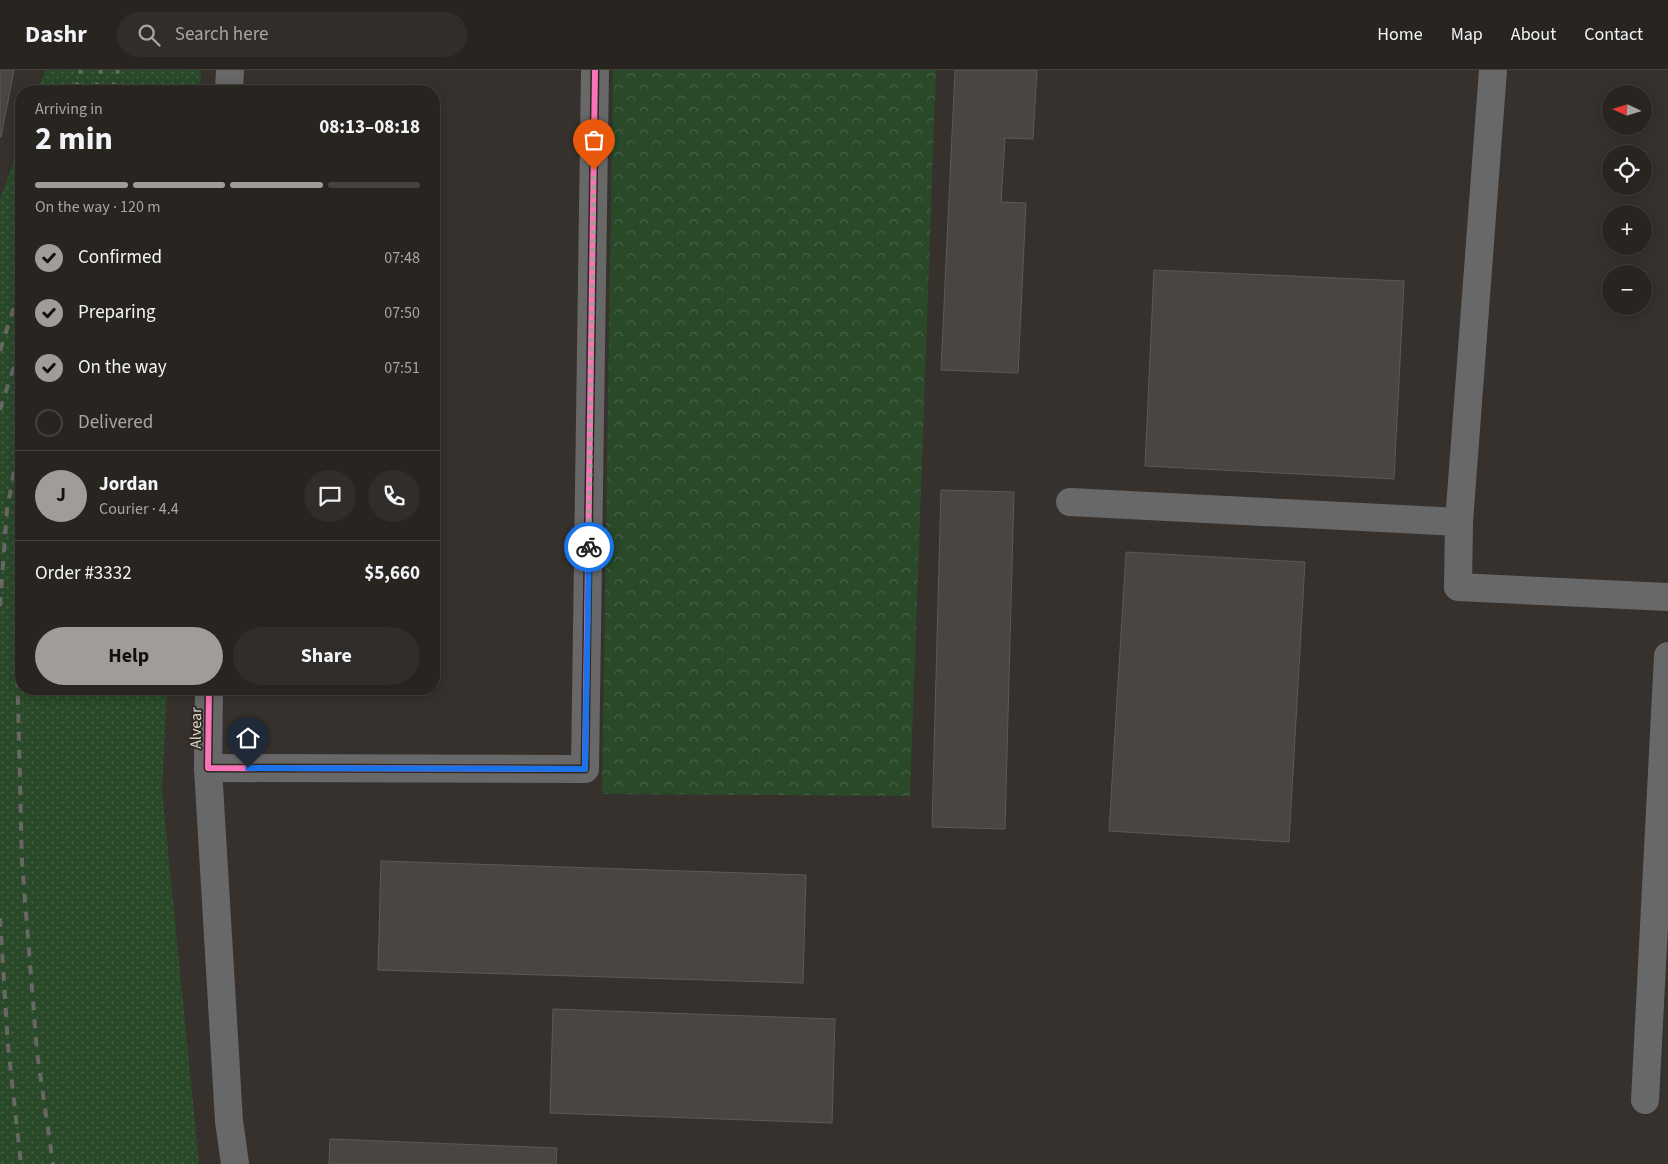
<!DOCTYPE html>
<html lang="en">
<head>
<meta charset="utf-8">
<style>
	body { margin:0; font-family:"Source Sans 3",sans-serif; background:#302d2a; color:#f1f3f6; height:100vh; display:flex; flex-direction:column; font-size:19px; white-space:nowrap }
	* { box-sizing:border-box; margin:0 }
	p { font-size:16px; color:#a5a5a5 }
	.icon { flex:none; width:28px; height:28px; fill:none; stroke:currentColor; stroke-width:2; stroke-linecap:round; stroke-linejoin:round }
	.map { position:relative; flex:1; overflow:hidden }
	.drawer { position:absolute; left:15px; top:15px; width:425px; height:610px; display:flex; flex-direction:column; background:#282521; border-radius:20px; box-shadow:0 2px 12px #0003,0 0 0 1px #44423f }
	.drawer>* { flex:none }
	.needle { width:32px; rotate:274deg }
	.controls { position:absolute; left:1602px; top:15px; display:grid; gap:10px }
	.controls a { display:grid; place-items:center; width:50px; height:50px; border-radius:50%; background:#282521; box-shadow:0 2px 12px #0003,0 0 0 1px #44423f; font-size:25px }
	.pin { position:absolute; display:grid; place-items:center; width:42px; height:42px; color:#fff; margin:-51px -21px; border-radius:50% 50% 50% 0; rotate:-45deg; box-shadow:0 0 5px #0007 }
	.pin .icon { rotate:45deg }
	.courier { position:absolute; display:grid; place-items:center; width:50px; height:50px; margin:-25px; border:4px solid #1a73e8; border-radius:50%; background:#fff; color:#222; box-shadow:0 1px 6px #0007 }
	.headline em { font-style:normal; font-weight:700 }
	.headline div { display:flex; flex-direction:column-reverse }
	.headline { display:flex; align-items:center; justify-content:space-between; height:85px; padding:0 20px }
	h1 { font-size:32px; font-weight:700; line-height:38px }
	.bar { display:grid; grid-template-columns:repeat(4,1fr); gap:8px 5px; align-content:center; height:60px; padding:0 20px }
	.bar i { height:6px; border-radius:4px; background:#44423f }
	.bar .current { background:#a19c97 }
	.bar p { grid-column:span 4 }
	.line { display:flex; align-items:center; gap:12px; padding:0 20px; border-top:1px solid #44423f }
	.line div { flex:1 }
	.round { display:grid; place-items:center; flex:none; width:52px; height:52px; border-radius:26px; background:#302d2a }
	ol { padding:0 20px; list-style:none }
	li { display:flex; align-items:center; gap:15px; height:55px }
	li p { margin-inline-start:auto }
	li .icon { padding:5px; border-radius:50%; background:#a19c97; color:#111; stroke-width:4 }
	li:last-child { color:#a5a5a5 }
	li i { width:28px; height:28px; border:2px solid #44423f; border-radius:50% }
	.button { display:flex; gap:10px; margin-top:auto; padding:10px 20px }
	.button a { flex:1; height:58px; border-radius:30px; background:#a19c97; color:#111; font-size:20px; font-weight:700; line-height:58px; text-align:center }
	.button a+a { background:#302d2a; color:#f1f3f6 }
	header { display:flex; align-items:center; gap:30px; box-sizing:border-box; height:70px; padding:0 25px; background:#282521; border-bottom:1px solid #44423f }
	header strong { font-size:24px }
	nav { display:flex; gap:28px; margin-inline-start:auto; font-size:18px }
	.search { width:350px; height:45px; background:#302d2a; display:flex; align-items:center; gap:12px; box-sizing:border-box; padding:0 18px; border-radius:28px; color:#a5a5a5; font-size:19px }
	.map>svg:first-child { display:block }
</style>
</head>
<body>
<header>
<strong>Dashr</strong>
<div class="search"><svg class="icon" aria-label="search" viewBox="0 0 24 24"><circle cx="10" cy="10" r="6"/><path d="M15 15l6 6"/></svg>Search here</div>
<nav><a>Home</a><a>Map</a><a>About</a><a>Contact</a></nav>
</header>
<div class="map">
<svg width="1668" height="1094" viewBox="0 0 1668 1094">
	<defs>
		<pattern id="grass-dots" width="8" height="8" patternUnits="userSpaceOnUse" patternTransform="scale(1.25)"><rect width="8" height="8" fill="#294929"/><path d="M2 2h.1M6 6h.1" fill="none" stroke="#476247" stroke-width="1.8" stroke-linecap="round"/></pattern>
		<pattern id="park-crowns" width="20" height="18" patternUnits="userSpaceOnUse" patternTransform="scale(1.25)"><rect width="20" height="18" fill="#294929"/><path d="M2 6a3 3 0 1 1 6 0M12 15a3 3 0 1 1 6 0" fill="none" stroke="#476247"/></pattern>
	</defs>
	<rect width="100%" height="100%" fill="#36312c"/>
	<g fill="url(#grass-dots)">
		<path d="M 45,0 L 201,0 L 200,21 L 38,21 Z"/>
		<path d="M 21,71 L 21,619 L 167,619 L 162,720 L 199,1094 L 0,1094 L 0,129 Z"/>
	</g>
	<path fill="url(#park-crowns)" d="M 613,0 L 936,0 L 910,726 L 602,724 Z"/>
	<g fill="#494541" stroke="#5d5954">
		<path d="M 0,0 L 14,0 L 1,67 L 0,67 Z"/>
		<path d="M 955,0 L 1037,0 L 1033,69 L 1005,68 L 1001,132 L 1026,133 L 1018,303 L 941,300 Z"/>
		<path d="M 1154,200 L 1404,211 L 1394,409 L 1145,396 Z"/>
		<path d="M 941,420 L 1014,422 L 1005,759 L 932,757 Z"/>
		<path d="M 1126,482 L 1305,492 L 1289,772 L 1109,761 Z"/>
		<path d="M 381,791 L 806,805 L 803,913 L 378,900 Z"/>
		<path d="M 553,939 L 835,949 L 832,1053 L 550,1043 Z"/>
		<path d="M 330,1069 L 557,1078 L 556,1094 L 329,1094 Z"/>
	</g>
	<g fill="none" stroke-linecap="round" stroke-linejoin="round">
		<g stroke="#696868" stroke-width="28">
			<path d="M 1493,0 L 1459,452 L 1458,517 L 1668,527"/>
			<path d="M 229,21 L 230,0"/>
			<path d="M 1070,432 L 1459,452"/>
			<path d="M 209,619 L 208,698 L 229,1051 L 235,1094"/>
			<path d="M 208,698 L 585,699 L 595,0"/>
			<path d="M 1645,1030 L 1668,586"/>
		</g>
		<g stroke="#696765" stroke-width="4" stroke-dasharray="9 9" stroke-linecap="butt">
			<path d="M 75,21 L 81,0"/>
			<path d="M 95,21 L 101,0"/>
			<path d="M 112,21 L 118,0"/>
			<path d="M 0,281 L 21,215"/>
			<path d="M 0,340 L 21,275"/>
			<path d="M 0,536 L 7,440 L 21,363"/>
			<path d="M 21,554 L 17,595 L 22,792 L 37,982 L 53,1094"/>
			<path d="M 0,848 L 8,976 L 21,1094"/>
		</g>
		<g stroke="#2f2820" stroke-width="9">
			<path id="cycleway" d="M 209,619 L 208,698 L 585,699 L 595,0"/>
		</g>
		<use href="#cycleway" stroke="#fb73b8" stroke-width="6"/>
	</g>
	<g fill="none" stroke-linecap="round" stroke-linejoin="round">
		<path stroke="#a19c97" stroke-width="5" stroke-dasharray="0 9" d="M 589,477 L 594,100"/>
		<path stroke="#1a73e8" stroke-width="6" d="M 248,698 L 585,699 L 589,477"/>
	</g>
	<g text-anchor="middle" stroke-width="4" stroke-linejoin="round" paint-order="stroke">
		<g font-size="16" fill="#dad5d0" stroke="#2f2820">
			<text transform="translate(195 658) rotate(-89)" y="6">Alvear</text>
		</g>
	</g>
</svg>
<div class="controls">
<a><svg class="needle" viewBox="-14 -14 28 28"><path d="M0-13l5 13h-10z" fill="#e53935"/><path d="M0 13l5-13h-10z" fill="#a5a5a5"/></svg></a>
<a><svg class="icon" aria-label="locate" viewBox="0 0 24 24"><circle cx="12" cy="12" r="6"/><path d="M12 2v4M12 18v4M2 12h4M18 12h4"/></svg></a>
<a>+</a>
<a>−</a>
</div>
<div class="pin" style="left:594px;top:100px;background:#ea580c"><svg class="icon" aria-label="bag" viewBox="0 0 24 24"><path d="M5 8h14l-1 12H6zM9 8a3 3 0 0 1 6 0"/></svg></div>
<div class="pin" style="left:248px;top:698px;background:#1f2937"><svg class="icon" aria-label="home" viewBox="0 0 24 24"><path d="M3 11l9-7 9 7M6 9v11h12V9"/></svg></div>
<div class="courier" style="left:589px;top:477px"><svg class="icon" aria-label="bike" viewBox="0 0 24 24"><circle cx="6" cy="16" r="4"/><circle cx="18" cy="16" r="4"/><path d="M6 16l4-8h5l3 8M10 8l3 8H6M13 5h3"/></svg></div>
<section class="drawer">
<div class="headline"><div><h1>2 min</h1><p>Arriving in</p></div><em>08:13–08:18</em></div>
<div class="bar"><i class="current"></i><i class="current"></i><i class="current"></i><i></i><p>On the way · 120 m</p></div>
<ol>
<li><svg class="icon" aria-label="check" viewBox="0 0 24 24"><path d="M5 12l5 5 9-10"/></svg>Confirmed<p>07:48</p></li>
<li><svg class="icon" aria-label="check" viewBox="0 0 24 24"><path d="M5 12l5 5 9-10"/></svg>Preparing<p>07:50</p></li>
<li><svg class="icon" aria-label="check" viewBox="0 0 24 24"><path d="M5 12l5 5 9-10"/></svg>On the way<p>07:51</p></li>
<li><i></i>Delivered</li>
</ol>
<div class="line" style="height:90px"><b class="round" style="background:#a19c97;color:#111">J</b><div><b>Jordan</b><p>Courier · 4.4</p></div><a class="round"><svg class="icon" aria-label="chat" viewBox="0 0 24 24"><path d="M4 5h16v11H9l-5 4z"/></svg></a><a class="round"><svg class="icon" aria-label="phone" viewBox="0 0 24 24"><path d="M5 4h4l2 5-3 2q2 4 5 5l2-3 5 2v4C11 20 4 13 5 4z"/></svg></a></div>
<div class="line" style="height:65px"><div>Order #3332</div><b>$5,660</b></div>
<div class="button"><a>Help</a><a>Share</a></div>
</section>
</div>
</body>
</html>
